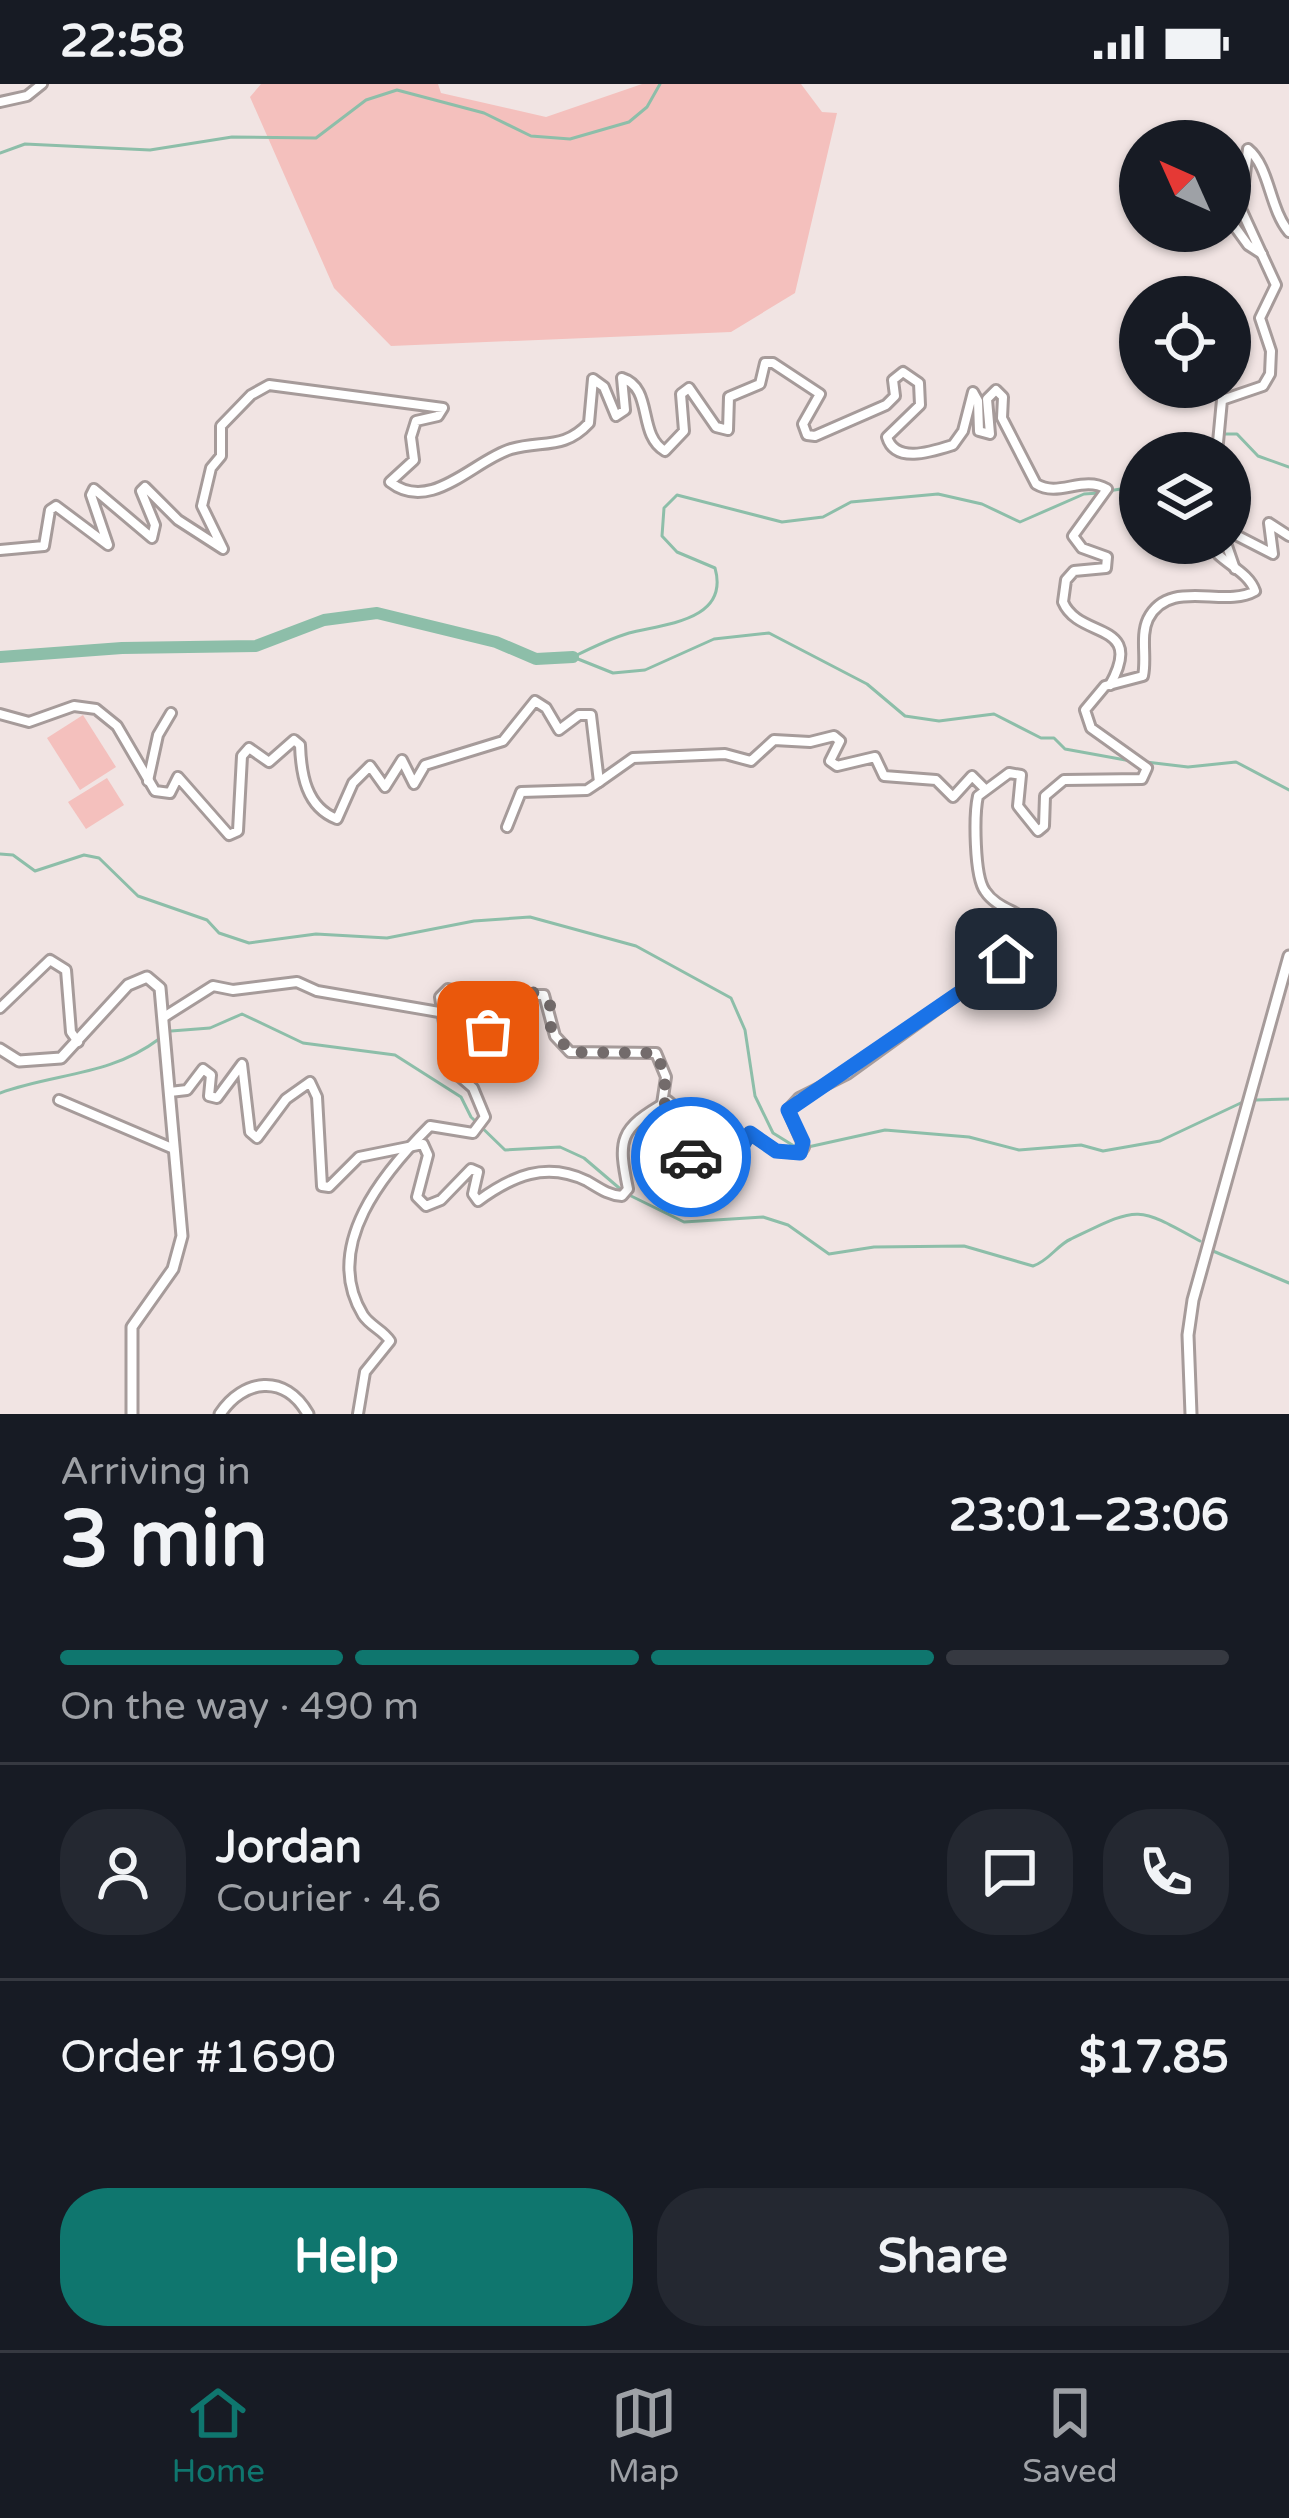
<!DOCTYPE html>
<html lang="en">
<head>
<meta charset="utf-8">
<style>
	body { margin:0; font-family:"Varela Round",sans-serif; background:#242831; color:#f1f3f6; height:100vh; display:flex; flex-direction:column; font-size:45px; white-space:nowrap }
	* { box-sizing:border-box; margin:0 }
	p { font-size:39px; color:#9ea1a6 }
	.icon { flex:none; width:66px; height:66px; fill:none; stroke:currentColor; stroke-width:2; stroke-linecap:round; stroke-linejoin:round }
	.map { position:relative; height:1330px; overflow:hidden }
	.panel { display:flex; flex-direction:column; background:#171b24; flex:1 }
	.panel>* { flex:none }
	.needle { width:78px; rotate:315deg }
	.buttons { position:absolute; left:1119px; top:36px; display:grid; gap:24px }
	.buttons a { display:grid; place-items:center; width:132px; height:132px; border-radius:50%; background:#171b24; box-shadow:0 3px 9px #0004; font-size:60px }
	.pin { position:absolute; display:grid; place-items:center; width:102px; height:102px; color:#fff; margin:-51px; border-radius:24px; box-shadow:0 6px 18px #0006 }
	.courier { position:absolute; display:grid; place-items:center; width:120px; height:120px; margin:-60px; border:9px solid #1a73e8; border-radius:50%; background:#fff; color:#222; box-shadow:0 3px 15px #0007 }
	.head em { font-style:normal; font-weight:700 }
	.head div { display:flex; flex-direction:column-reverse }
	.head { display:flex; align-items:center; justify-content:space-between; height:204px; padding:0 60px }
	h1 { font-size:78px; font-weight:700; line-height:90px }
	.bar { display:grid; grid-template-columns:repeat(4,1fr); gap:18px 12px; align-content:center; height:144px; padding:0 60px }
	.bar i { height:15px; border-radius:9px; background:#363941 }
	.bar .on { background:#0f766e }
	.bar p { grid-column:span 4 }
	.line { display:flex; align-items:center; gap:30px; padding:0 60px; border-top:3px solid #363941 }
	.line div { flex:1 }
	.round { display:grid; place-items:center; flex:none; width:126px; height:126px; border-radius:48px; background:#242831 }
	.button { display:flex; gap:24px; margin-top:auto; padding:24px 60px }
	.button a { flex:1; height:138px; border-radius:48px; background:#0f766e; color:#fff; font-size:48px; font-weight:700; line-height:138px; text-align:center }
	.button a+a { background:#242831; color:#f1f3f6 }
	.status { display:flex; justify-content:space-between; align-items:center; height:84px; padding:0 60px; background:#171b24; direction:ltr }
	.status svg { height:33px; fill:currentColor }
	.tab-bar { display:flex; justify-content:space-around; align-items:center; height:168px; border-top:3px solid #363941; background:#171b24; font-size:33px; color:#9ea1a6 }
	.tab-bar a { display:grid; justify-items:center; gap:6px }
	.tab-bar .on { color:#0f766e }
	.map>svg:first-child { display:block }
</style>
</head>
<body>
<div class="status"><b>22:58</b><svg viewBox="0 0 49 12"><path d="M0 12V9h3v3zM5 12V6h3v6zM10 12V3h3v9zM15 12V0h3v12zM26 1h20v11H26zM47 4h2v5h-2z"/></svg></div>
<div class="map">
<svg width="1289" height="1330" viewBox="0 0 1289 1330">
	<rect width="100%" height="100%" fill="#f1e4e3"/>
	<g fill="#f4c0bd">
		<path d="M 261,0 L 438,0 L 441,9 L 546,33 L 642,0 L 801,0 L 822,28 L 837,29 L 795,209 L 731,248 L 391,262 L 334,204 L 250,13 Z"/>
		<path d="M 83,631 L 116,683 L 80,706 L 47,654 Z"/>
		<path d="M 107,694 L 124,721 L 86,745 L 68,718 Z"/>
	</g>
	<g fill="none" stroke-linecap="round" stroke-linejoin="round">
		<g stroke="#8dbea9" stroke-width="3">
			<path d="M 0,69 L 25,60 L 150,66 L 232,53 L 316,54 L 366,16 L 397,6 L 484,29 L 531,52 L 570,55 L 629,38 L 647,23 L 660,0"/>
			<path d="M 1225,350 L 1237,350 L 1258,372 L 1289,383"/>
			<path d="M 1195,369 L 1209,357"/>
			<path d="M 1108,407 L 1140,402"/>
			<path d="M 575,572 C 593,563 609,555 629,549 C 664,540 730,537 715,484 L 677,468 L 662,452 L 664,424 L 677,411 L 782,438 L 823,433 L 851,418 L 938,410 L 982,420 L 1020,438 L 1084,410 L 1099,409"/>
			<path d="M 573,573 L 613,589 L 645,586 L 714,555 L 769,549 L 867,600 L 905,632 L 939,637 L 994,630 L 1041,654 L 1054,654 L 1065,665 L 1131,677"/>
			<path d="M 1146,678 L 1188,683 L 1236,678 L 1289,706"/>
			<path d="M 0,770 L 13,771 L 35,787 L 84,771 L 99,774 L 138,812 L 207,836 L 219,849 L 249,859 L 316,850 L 387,854 L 474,837 L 530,833 L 636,862 L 731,914 L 745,946 L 755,1012 L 773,1049 L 794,1062"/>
			<path d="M 171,947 L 210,944 L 242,930 L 303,959 L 395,971 L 461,1013 L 471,1033 L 505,1066 L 560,1063 L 584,1074 L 625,1109 L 684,1138 L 763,1133 L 788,1141 L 829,1170 L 874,1163 L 964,1162 L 1033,1182 C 1049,1177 1057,1161 1071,1155 C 1140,1122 1135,1121 1200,1157"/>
			<path d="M 0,1009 C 56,989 110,992 159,955"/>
			<path d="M 1255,1016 L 1289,1015"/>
			<path d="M 808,1063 L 885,1046 L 969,1053 L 1019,1066 L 1081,1061 L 1103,1067 L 1160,1057 L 1245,1017"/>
			<path d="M 1213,1167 L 1289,1199"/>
		</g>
		<path stroke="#8dbea9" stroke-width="12" d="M 0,573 L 122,564 L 256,562 L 324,536 L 377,529 L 496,558 L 536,575 L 573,573"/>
		<g stroke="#a69b9a" stroke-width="14">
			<g id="street">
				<path d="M 0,18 L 27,12 L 42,0"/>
				<path d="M 1230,136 L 1248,161 L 1262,170"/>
				<path d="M 1217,369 L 1222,316 L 1263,302 L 1270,290 L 1271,267 L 1260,234 L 1276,201 L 1241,125 L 1248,65 C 1270,83 1269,124 1289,148"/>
				<path d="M 1230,448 L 1273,470 L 1269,439 L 1289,452"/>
				<path d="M 1226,459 L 1235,485"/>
				<path d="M 0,466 L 44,462 L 50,426 L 56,422 L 108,461 L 91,411 L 94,405 L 152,454 L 155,441 L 141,407 L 145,403 L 178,436 L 223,465 L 202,422 L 211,384 L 221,372 L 221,342 L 251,311 L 269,301 L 443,324 L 438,332 L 416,337 L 411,353 L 414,376 L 390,398 C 431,430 474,376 511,365 C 543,356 564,366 589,339 L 593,295 L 604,303 L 616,332 L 625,326 L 622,294 C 654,304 637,351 665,367 L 684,347 L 681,310 L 689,304 L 716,343 L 728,346 L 729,313 L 760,300 L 765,279 L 773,279 L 820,310 L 803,340 L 807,351 L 815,352 L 886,321 L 895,312 L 893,296 L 903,288 L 919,299 L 920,321 L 887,353 C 895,380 931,368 953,361 L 963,347 L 973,308 L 978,317 L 979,347 L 990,350 L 987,315 L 996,306 L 1003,313 L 1002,334 L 1036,400 C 1059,414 1082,391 1107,405 L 1073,452 L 1082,464 L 1107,473 L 1106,484 L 1074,487 L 1066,496 L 1063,518 C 1079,556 1146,536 1110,601"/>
				<path d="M 0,630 L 29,638 L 74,622 L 96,625 L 117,642 L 155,707 L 170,709 L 178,693 L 229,751 L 238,747 L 242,672 L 249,664 L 269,678 L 294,656 L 300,661 C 301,690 306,723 337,735 L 353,699 L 370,682 L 385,703 L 402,676 L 414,700 L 425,681 L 503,657 L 535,617 L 546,624 L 559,646 L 579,631 L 591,631 L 599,698 L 633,674 L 725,670 L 751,677 L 774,656 L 810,658 L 834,652 L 840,657 L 830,677 L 837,682 L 875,673 L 884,692 L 936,696 L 953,713 L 972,692 L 984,704"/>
				<path d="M 148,697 L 158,651 L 171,629"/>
				<path d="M 507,743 L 521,708 L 587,706 L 599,698"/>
				<path d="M 0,924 L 50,876 L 66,886 L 71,948 L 78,958"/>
				<path d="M 164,933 L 213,902 L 233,906 L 297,898 L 317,907 L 439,928"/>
				<path d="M 170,1008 L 187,1006 L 203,985 L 211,991 L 209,1012 L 217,1014 L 242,980 L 250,1048 L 257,1054 L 286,1015 L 310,998 L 317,1013 L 322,1102 L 329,1103 L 359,1073 L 423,1060 L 428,1071 L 417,1113 L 426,1122 L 441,1116 L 471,1085 L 478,1088 L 473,1110 L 478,1117 C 512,1092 546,1077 587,1097 C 599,1104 608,1111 622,1112 L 628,1105 C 618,1056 618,1045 668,1017 L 676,1024 L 701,1099 L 711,1108 L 724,1097 L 750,1049 L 776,1067 L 800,1069 L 804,1063 L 788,1026 L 799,1014 L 847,990 L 962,907 L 987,880 L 1028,874 L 1038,867 C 1041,825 1002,833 985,807 C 974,792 974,730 978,712 L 1009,689 L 1021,691 L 1018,722 L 1038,747 L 1044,742 L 1045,712 L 1064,696 L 1142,695 L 1147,684 L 1091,644 L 1085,626 L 1105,602 L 1143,592 C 1147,574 1140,552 1148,535 C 1169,493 1224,525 1255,507 C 1248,486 1220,479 1209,459"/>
				<path d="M 59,1016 L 174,1065"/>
				<path d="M 358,1330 L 365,1288 L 390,1257 C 383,1246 370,1242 363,1231 C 321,1162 385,1087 430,1042 L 473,1049 L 485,1033 L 473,1004 L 451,985 L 440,913 L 448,905 L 466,910 L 476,942 L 489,948 L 516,911 L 544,911 L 555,952 L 570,968 L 656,969 L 666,993 L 662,1020"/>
			</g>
		</g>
		<g stroke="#a69b9a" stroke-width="15">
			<g id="secondary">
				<path d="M 0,965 L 19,977 L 61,974 L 128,901 L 147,893 L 160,904 L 182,1152 L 173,1185 L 132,1243 L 132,1330"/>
				<path d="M 220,1330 C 243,1295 285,1289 308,1330"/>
				<path d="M 1191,1330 L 1188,1251 L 1193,1216 L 1289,872"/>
			</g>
		</g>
		<use href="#street" stroke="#fff" stroke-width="8"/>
		<use href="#secondary" stroke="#fff" stroke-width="9"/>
	</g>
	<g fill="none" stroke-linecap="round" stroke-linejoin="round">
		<path stroke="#736b6b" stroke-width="12" stroke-dasharray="0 21.6" d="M 488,948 L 516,911 L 531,907 L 550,920 L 551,944 L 570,968 L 656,969 L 666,993 L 662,1019 L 674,1020 L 691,1073"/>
		<path stroke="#1a73e8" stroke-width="15" d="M 691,1073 L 700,1099 L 715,1108 L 750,1049 L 776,1067 L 800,1069 L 803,1058 L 788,1026 L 962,907 L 987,880 L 1006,875"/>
	</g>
</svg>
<div class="buttons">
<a><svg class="needle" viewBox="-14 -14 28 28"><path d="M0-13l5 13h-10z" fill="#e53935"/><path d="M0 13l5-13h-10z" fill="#9ea1a6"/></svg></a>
<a><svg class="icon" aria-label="locate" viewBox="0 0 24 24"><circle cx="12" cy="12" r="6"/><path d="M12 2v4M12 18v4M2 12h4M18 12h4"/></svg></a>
<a><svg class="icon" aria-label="layers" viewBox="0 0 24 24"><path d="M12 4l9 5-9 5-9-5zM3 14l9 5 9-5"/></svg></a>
</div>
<div class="pin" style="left:488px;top:948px;background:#ea580c"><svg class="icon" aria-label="bag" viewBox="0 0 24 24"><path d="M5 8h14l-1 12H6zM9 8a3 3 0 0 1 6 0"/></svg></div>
<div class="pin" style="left:1006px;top:875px;background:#1f2937"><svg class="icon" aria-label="home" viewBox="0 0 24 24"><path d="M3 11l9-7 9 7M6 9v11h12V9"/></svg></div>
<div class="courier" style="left:691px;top:1073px"><svg class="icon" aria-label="car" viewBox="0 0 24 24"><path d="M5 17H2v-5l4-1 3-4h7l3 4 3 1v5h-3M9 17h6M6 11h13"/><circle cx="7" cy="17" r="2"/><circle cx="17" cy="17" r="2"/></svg></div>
</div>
<section class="panel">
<div class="head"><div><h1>3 min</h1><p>Arriving in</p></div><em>23:01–23:06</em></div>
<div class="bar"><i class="on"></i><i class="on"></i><i class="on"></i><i></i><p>On the way · 490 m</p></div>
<div class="line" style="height:216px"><a class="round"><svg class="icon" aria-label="person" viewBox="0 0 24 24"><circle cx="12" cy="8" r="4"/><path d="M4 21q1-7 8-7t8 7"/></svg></a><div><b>Jordan</b><p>Courier · 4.6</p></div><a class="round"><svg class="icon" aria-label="chat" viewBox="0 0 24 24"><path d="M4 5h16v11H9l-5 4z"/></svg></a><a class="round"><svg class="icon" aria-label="phone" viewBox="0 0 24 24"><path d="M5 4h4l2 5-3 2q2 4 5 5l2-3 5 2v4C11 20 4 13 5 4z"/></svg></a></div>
<div class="line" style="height:156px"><div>Order #1690</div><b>$17.85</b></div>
<div class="button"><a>Help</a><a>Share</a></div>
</section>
<nav class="tab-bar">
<a class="on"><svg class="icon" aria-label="home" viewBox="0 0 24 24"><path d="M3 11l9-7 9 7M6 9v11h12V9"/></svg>Home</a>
<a><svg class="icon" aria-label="map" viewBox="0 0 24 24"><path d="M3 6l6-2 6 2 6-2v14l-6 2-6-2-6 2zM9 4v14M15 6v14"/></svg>Map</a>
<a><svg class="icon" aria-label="saved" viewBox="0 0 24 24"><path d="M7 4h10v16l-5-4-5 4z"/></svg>Saved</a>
</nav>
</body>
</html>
